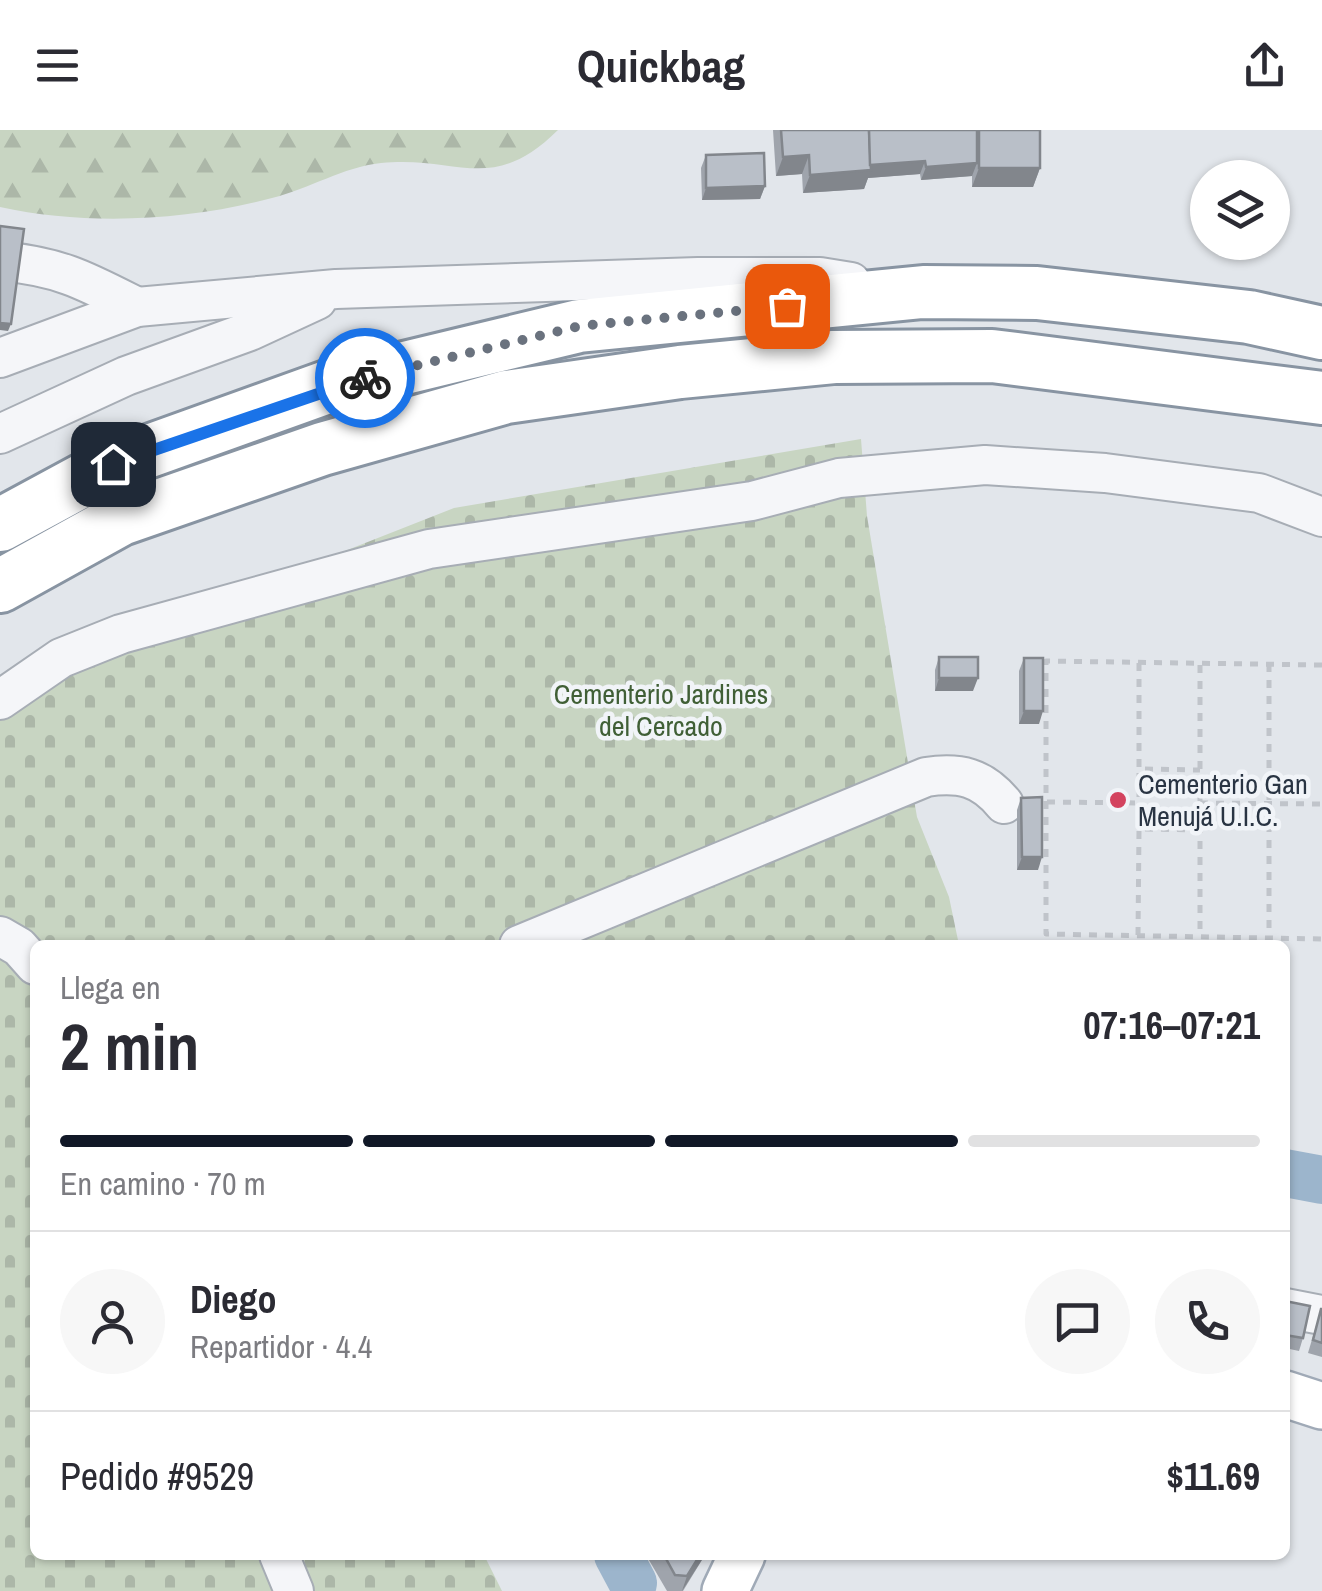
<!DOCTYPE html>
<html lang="es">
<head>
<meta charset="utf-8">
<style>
	body { margin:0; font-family:"Archivo Narrow",sans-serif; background:#f7f7f7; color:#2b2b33; height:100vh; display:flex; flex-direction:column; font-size:38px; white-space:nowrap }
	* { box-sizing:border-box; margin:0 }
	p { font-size:32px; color:#7c7c81 }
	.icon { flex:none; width:55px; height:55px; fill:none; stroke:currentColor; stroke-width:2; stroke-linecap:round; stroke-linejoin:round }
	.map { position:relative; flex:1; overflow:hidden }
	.sheet { position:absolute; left:30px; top:810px; width:1260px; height:620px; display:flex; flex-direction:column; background:#fff; border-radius:15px; box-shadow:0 2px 8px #0004 }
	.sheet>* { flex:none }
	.fabs { position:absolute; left:1190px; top:30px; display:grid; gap:20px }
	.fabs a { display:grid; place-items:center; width:100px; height:100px; border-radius:50%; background:#fff; box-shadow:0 2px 8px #0004; font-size:50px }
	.pin { position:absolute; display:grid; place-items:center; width:85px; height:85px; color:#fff; margin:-42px; border-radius:20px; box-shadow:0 5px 15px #0006 }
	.courier { position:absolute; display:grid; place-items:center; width:100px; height:100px; margin:-50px; border:8px solid #1a73e8; border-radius:50%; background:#fff; color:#222; box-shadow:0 2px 12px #0007 }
	.head em { font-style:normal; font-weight:700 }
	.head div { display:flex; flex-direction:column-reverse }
	.head { display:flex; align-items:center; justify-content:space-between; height:170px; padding:0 30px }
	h1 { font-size:65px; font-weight:700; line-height:75px }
	.bar { display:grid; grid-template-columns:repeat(4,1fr); gap:15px 10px; align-content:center; height:120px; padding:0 30px }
	.bar i { height:12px; border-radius:8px; background:#e1e1e2 }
	.bar .selected { background:#111827 }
	.bar p { grid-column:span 4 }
	.line { display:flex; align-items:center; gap:25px; padding:0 30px; border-top:2px solid #e1e1e2 }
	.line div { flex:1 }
	.round { display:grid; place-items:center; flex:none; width:105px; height:105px; border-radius:52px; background:#f7f7f7 }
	header { display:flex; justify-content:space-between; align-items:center; height:130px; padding:0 30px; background:#fff; font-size:45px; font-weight:700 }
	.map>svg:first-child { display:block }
</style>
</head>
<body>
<header><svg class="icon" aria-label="menu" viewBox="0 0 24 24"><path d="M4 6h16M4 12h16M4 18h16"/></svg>Quickbag<svg class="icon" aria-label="share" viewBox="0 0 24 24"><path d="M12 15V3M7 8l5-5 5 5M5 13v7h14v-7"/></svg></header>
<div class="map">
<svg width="1322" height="1461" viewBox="0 0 1322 1461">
	<defs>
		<pattern id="forest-firs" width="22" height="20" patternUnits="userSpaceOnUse" patternTransform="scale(2.5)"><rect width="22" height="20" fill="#c8d5c2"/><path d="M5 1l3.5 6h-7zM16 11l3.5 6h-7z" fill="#acb7a8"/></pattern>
		<pattern id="cemetery-stones" width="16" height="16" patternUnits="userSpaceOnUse" patternTransform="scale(2.5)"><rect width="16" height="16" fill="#c8d5c2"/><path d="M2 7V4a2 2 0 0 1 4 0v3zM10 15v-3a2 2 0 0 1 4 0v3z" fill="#acb7a8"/></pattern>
	</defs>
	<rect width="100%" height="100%" fill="#e2e6eb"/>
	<path fill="url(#forest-firs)" d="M 0,0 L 558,0 C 491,66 459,25 381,33 C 343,37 309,59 272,68 C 187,91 86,96 0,77 Z"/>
	<path fill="url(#cemetery-stones)" d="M 861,309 L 867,386 L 917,687 L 949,767 L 959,815 L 35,815 L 35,1425 L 484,1425 L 502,1461 L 0,1461 L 0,557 L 454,378 Z"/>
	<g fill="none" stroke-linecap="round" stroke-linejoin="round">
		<path stroke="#9cb5cc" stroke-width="8" d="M 633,1453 L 636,1461"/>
		<g stroke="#9cb5cc" stroke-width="48">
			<path d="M 1285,1043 L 1322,1050"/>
			<path d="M 618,1425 L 633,1453"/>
		</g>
		<g stroke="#a7adb5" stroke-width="42">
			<g id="minor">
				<path d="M 0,131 C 61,137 84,150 137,177"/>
				<path d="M 0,228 L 137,177 L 336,159 L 698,147 L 820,147 L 851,152"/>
				<path d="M 0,304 L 126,246 L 250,201 L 317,170"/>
				<path d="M 0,570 L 61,528 L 121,504 L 429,419 L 752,371 L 839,348 L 985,335 L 1105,343 L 1259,363 L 1322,387"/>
				<path d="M 0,806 L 19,817 L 35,835"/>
				<path d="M 519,815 L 926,647 C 960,642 982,647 1004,674"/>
				<path d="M 1285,1178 L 1322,1185"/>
				<path d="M 279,1425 L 294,1461"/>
			</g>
		</g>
		<g stroke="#a0aab7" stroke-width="50">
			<g id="major">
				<path d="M 1285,1264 L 1322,1276"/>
				<path d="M 725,1461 L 742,1425"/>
			</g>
		</g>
		<g stroke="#8894a2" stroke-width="58">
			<g id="highway">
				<path d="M 0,395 L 113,334 L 330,256 L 579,196 L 923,162 L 1037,163 L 1249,187 L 1322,203"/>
				<path d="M 0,456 L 121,389 L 322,319 L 506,267 L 680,242 L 834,227 L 992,226 L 1322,268"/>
			</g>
		</g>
		<g stroke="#c0c4ca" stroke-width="5" stroke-dasharray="8 8" stroke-linecap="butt">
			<path d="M 1139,533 L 1139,639 L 1200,640"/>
			<path d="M 1269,534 L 1269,808"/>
			<path d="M 1200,535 L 1200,807"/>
			<path d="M 1322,535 L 1046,531 L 1046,804 L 1322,809"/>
			<path d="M 1047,672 L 1139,673"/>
			<path d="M 1200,673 L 1322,674"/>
			<path d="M 1139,699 L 1139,639"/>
			<path d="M 1138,805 L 1139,699 L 1200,700"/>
		</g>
		<use href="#minor" stroke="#f5f6f9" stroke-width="38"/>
		<use href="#major" stroke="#fff" stroke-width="45"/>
		<use href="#highway" stroke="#fff" stroke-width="52"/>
	</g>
	<g fill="#9fa4ac">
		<path d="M 773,0 L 1040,0 L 1040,38 L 1033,57 L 972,57 L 972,46 L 921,50 L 920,44 L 868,48 L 864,59 L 803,63 L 802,44 L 776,46 Z"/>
		<path d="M 706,25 L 765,56 L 760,69 L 702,70 L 701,38 Z"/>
		<path d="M 939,527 L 973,561 L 935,561 L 935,540 Z"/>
		<path d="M 1024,528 L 1039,594 L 1019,594 L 1019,541 Z"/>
		<path d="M 1021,668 L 1038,740 L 1017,740 L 1017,680 Z"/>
		<path d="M 1285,1171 L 1303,1208 L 1299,1221 L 1285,1218 Z"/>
		<path d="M 1321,1179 L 1322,1179 L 1322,1227 L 1308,1223 Z"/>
		<path d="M 646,1425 L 705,1425 L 683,1461 L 667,1461 Z"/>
	</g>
	<g fill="#82868c">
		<path d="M 809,25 L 802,44 L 776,46 L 783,27 Z"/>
		<path d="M 925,31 L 920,44 L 868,48 L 864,59 L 803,63 L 810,45 L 865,36 Z"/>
		<path d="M 977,33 L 972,46 L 921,50 L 926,37 Z"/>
		<path d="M 979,38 L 1040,38 L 1033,57 L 972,57 Z"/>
		<path d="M 765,56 L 760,69 L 702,70 L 706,58 Z"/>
		<path d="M 0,193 L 11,194 L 8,201 L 0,200 Z"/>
		<path d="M 939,548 L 978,548 L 973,561 L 935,561 Z"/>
		<path d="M 1024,581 L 1043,581 L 1039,594 L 1019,594 Z"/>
		<path d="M 1022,727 L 1042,727 L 1038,740 L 1017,740 Z"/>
		<path d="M 700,1425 L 705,1425 L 682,1461 L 687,1446 Z"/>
	</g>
	<g fill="#b9bfc8" stroke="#82868c" stroke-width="2.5">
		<path d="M 781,0 L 869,0 L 871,40 L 810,45 L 809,25 L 783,27 Z"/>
		<path d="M 869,0 L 977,0 L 977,33 L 926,37 L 925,31 L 870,35 Z"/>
		<rect x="979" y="0" width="61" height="38"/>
		<path d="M 764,23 L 765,56 L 706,58 L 706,25 Z"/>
		<path d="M 0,96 L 24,99 L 11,194 L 0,193 Z"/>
		<rect x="939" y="527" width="39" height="21"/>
		<rect x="1024" y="528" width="19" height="53"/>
		<path d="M 1042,667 L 1042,727 L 1022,727 L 1021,668 Z"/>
		<path d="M 1285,1171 L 1310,1176 L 1303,1208 L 1285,1205 Z"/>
		<path d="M 1321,1179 L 1322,1179 L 1322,1213 L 1313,1210 Z"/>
		<path d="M 664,1425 L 700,1425 L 687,1446 L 675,1445 Z"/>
	</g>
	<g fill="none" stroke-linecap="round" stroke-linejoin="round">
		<path stroke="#6a727e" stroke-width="10" stroke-dasharray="0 18" d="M 365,248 L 580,196 L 787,176"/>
		<path stroke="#1a73e8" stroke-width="12" d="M 113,334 L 365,248"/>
	</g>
	<circle fill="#d3435f" stroke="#f1f4f8" stroke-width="4" cx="1118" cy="670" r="10"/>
	<g text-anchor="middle" stroke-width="9" stroke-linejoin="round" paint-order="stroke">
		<g font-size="28" fill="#405f36" stroke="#f1f4f8">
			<text x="661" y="574">Cementerio Jardines<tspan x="661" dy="32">del Cercado</tspan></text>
		</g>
		<g font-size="28" fill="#293443" stroke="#f1f4f8" text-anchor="start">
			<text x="1138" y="664">Cementerio Gan<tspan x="1138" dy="32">Menujá U.I.C.</tspan></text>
		</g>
	</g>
</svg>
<div class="fabs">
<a><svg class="icon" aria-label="layers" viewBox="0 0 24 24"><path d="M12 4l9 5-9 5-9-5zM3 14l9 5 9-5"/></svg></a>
</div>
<div class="pin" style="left:787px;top:176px;background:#ea580c"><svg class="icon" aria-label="bag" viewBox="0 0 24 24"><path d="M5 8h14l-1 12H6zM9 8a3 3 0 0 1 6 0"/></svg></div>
<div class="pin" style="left:113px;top:334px;background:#1f2937"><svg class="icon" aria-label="home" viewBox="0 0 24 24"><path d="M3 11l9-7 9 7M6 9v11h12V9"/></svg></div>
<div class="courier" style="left:365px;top:248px"><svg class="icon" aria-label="bike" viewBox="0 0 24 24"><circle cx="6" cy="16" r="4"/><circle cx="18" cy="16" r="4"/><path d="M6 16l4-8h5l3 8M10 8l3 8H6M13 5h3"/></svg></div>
<section class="sheet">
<div class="head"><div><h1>2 min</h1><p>Llega en</p></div><em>07:16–07:21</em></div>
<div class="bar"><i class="selected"></i><i class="selected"></i><i class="selected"></i><i></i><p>En camino · 70 m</p></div>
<div class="line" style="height:180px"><a class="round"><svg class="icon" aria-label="person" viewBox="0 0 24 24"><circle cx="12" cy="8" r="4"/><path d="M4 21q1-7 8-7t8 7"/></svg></a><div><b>Diego</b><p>Repartidor · 4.4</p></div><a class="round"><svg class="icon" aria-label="chat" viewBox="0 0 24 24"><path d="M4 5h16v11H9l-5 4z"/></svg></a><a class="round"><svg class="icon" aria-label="phone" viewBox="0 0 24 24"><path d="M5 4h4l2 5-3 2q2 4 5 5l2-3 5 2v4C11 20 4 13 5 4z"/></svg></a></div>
<div class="line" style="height:130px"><div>Pedido #9529</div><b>$11.69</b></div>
</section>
</div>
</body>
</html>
